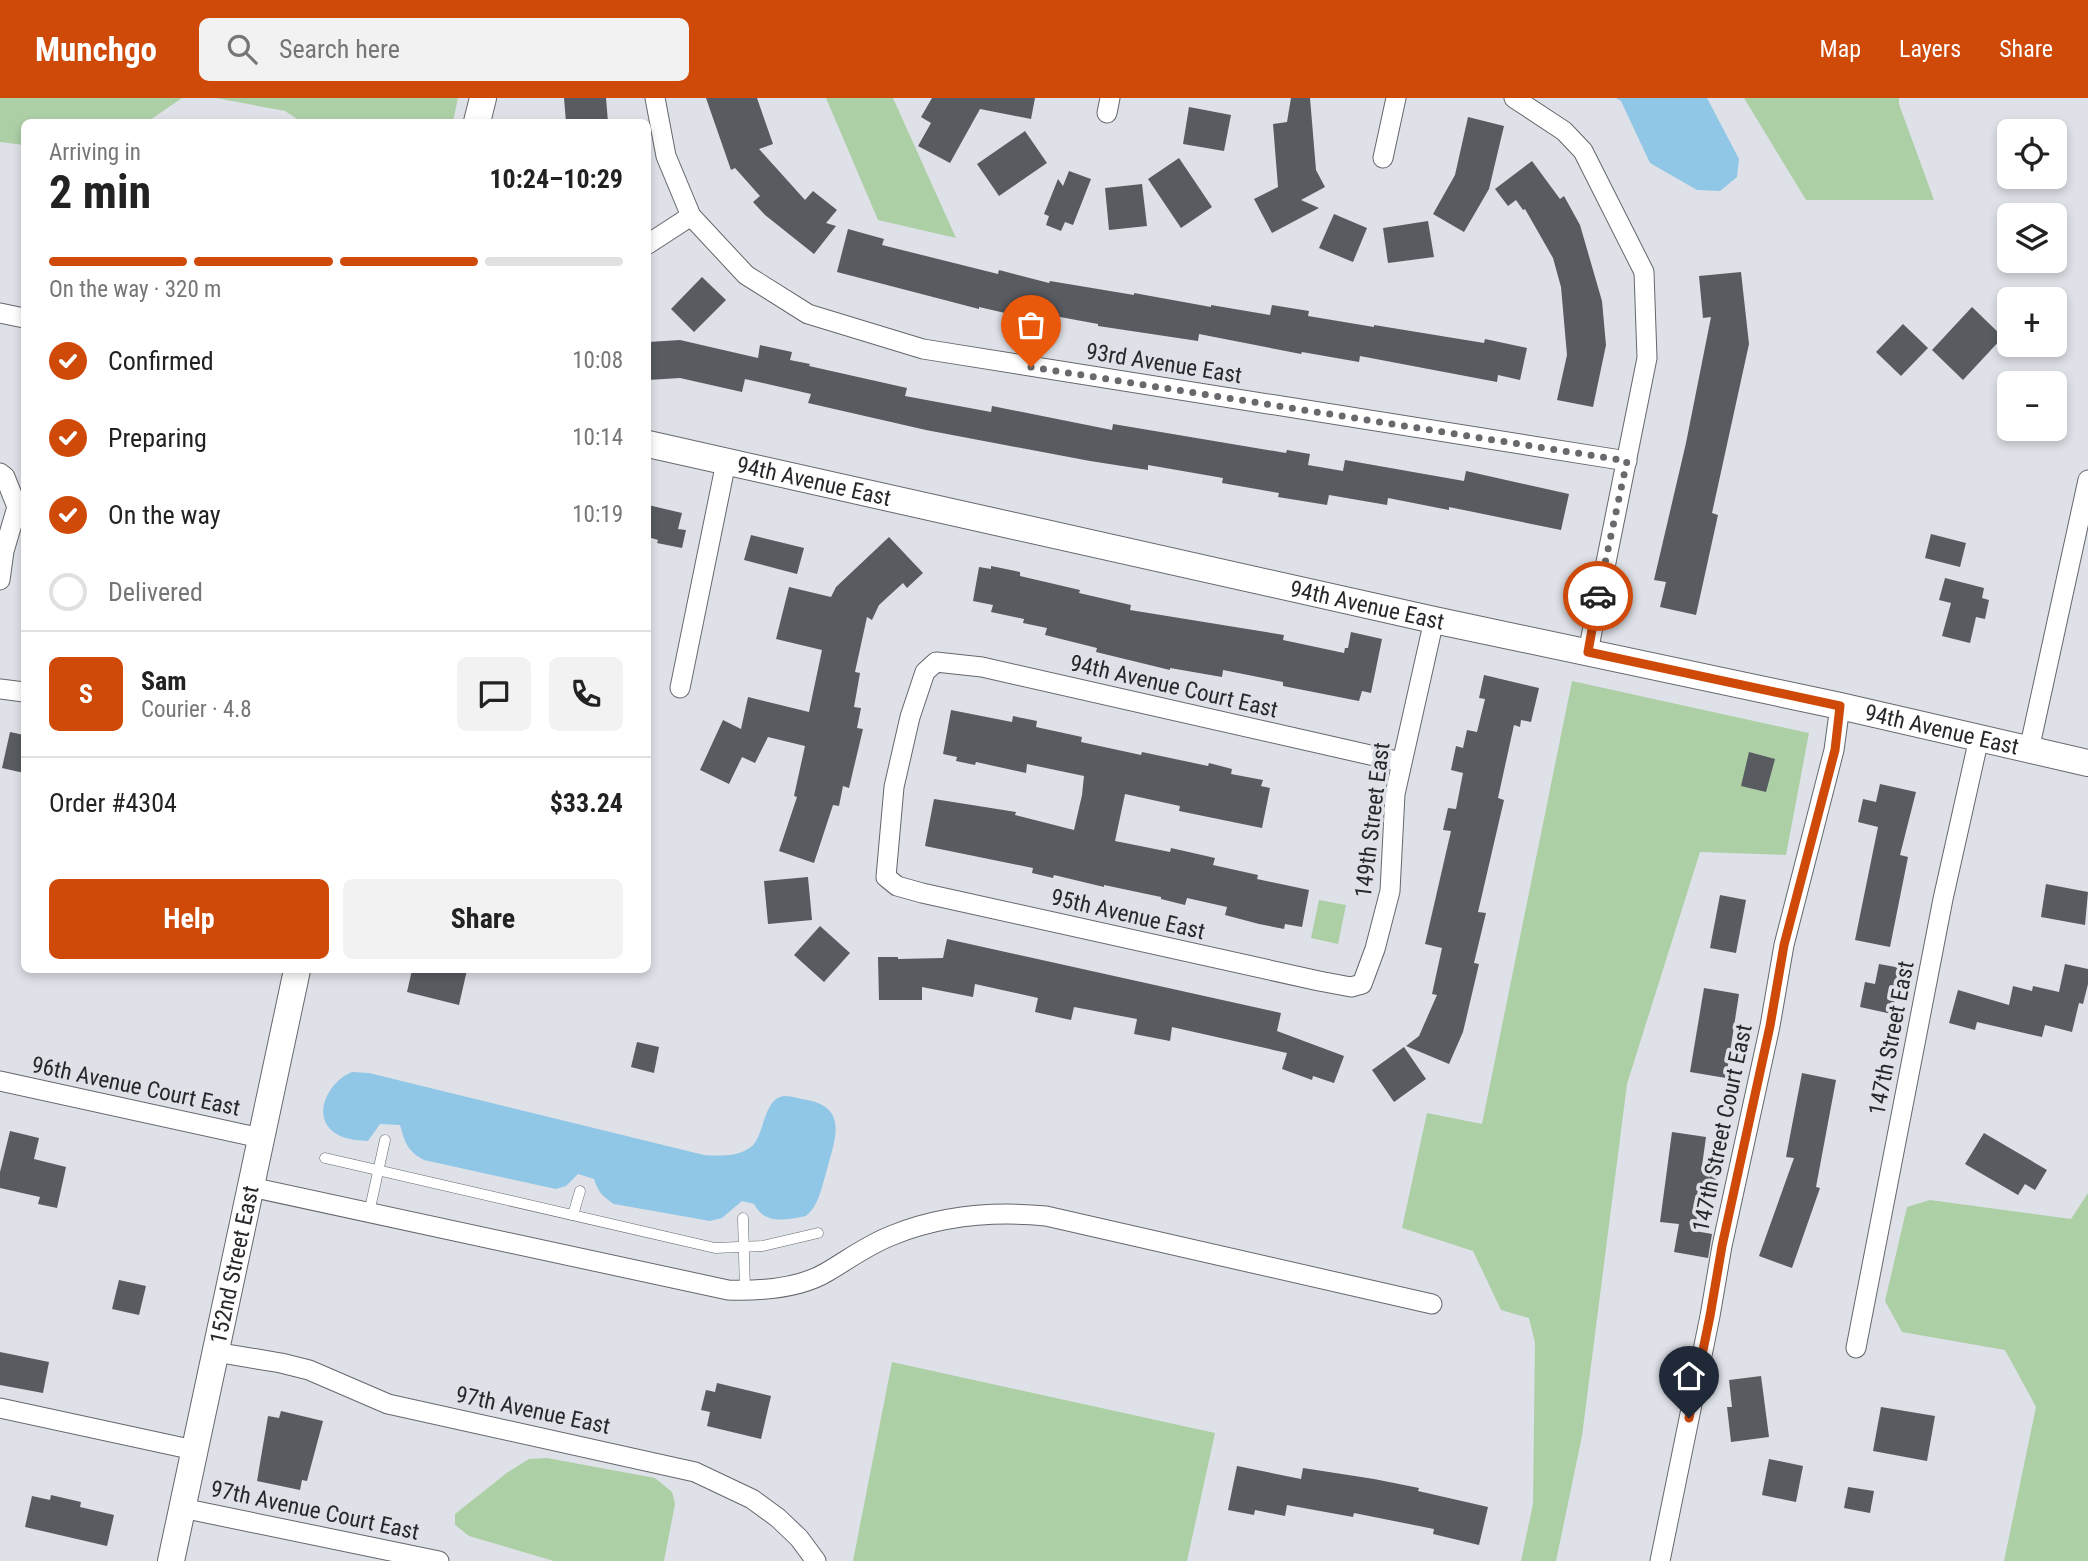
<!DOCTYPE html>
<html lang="en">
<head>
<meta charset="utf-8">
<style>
	body { margin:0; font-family:"Roboto Condensed",sans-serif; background:#f2f2f2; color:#222; height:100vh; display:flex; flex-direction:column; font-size:26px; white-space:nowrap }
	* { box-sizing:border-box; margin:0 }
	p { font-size:23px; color:#767676 }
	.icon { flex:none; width:38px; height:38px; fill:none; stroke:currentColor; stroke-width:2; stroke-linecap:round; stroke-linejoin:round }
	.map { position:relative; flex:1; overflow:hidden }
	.details { position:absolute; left:21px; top:21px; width:630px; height:854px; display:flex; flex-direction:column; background:#fff; border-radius:10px; box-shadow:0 4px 10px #0003 }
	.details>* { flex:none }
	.fabs { position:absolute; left:1997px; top:21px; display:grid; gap:14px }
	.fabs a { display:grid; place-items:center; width:70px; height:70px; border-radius:10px; background:#fff; box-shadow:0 4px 10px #0003; font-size:35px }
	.pin { position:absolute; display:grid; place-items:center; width:60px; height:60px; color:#fff; margin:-72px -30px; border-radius:50% 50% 50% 0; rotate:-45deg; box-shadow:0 0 7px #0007 }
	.pin .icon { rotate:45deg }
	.courier { position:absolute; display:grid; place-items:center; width:70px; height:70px; margin:-35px; border:5px solid #cf4909; border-radius:50%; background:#fff; color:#222; box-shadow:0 2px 9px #0007 }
	.headline em { font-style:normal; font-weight:700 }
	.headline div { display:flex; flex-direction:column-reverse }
	.headline { display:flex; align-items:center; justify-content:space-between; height:119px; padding:0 28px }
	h1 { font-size:46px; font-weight:700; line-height:52px }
	.bar { display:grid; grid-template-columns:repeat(4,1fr); gap:10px 7px; align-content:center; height:84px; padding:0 28px }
	.bar i { height:9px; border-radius:5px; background:#e0e0e0 }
	.bar .selected { background:#cf4909 }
	.bar p { grid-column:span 4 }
	.line { display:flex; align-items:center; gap:18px; padding:0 28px; border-top:2px solid #e0e0e0 }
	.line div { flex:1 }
	.round { display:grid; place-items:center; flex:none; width:74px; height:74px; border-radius:10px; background:#f2f2f2 }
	ol { padding:0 28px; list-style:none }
	li { display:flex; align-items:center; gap:21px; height:77px }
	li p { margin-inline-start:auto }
	li .icon { padding:7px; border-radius:50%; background:#cf4909; color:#fff; stroke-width:4 }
	li:last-child { color:#767676 }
	li i { width:38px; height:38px; border:4px solid #e0e0e0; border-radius:50% }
	.cta { display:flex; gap:14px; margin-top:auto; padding:14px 28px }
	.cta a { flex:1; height:80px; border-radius:10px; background:#cf4909; color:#fff; font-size:28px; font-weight:700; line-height:80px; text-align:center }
	.cta a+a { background:#f2f2f2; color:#222 }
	header { display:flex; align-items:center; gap:42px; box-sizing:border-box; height:98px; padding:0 35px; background:#cf4909; color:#fff }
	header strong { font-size:33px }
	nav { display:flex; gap:38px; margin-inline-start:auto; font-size:24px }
	.search { width:490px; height:63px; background:#f2f2f2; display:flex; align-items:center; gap:18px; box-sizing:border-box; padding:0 24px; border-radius:10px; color:#767676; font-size:26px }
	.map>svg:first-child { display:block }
</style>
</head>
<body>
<header>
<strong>Munchgo</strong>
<div class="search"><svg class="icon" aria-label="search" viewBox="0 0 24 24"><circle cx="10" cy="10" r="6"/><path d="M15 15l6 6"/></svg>Search here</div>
<nav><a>Map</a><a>Layers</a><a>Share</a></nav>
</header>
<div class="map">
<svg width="2088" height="1463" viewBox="0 0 2088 1463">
	<rect width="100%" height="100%" fill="#dee1e7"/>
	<g fill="#adcfa6">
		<path d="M 0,0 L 182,0 L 147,24 L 24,24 L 24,47 L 0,44 Z"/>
		<path d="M 216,0 L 458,0 L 453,24 L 302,24 L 285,13 Z"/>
		<path d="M 826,0 L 893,0 L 956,140 L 878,122 Z"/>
		<path d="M 1744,0 L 1899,0 L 1899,6 L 1934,102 L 1806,102 Z"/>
		<path d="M 1572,583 L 1809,635 L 1786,757 L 1700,754 L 1627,986 L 1582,1338 L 1556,1463 L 1521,1463 L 1533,1406 L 1535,1245 L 1529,1220 L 1501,1212 L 1473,1153 L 1402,1130 L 1427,1015 L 1482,1026 Z"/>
		<path d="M 1319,802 L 1346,807 L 1338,846 L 1311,840 Z"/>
		<path d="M 2088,1095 L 2088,1463 L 2004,1463 L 2036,1309 L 2005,1252 L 1902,1234 L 1885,1203 L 1907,1109 L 1930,1102 L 2071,1121 Z"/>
		<path d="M 892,1264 L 1215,1335 L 1187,1463 L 853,1463 Z"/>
		<path d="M 547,1360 L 655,1380 L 672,1394 L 675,1406 L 664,1463 L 554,1463 L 469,1438 L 455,1427 L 455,1416 L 508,1374 L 529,1361 Z"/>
	</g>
	<g fill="#90c6e6">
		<path d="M 1616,0 L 1707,0 L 1739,61 L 1737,79 L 1720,93 L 1697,92 L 1650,65 L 1621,3 Z"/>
		<path d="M 352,974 L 369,975 L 704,1057 C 719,1058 738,1059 751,1049 C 765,1038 763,999 785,998 C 792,998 800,1001 807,1002 C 850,1010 834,1044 826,1075 C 821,1091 819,1107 806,1118 C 785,1122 765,1127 754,1106 L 742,1103 L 722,1120 L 710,1123 L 614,1106 C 602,1098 598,1094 594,1081 L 578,1076 L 566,1088 L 556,1091 L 424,1062 C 407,1053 405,1044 400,1027 L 380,1026 L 368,1043 C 357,1042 345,1042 335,1035 C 310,1018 329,983 352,974 Z"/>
	</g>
	<g fill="#585b60">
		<path d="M 564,0 L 606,0 L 608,24 L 566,24 Z"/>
		<path d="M 706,0 L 757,0 L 773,46 L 759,51 L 805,102 L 813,93 L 837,112 L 826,125 L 836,128 L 814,156 L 765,117 L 753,104 L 760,98 L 735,70 L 731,72 Z"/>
		<path d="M 932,0 L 1035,0 L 1031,21 L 980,11 L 950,65 L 918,48 L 931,25 L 921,19 Z"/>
		<path d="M 1291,0 L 1310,0 L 1316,72 L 1325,89 L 1301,102 L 1319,110 L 1272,135 L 1254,101 L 1278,89 L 1273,26 L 1287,24 Z"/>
		<path d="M 1189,9 L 1231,17 L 1224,53 L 1183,46 Z"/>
		<path d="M 1468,19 L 1504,28 L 1489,91 L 1464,134 L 1433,116 L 1455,77 Z"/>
		<path d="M 1025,33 L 1047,65 L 999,98 L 977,66 Z"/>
		<path d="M 1179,60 L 1212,109 L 1181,130 L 1148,81 Z"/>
		<path d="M 1532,63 L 1560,101 L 1564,98 L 1580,127 L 1602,203 L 1606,247 L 1593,309 L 1557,302 L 1567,257 L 1561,189 L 1553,160 L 1525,111 L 1523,112 L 1516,102 L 1508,108 L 1495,91 Z"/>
		<path d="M 1069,73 L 1091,81 L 1073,127 L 1065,124 L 1061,133 L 1046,127 L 1049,118 L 1044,116 L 1058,81 L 1063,88 Z"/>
		<path d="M 1142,86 L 1147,128 L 1109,132 L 1105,90 Z"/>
		<path d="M 1334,116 L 1367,130 L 1353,164 L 1319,150 Z"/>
		<path d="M 1428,123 L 1434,159 L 1388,165 L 1383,130 Z"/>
		<path d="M 848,131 L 884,141 L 882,147 L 998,176 L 999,172 L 1049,185 L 1050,183 L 1134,197 L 1134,195 L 1211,209 L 1211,207 L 1270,217 L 1272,207 L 1309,213 L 1308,218 L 1374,229 L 1374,227 L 1484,245 L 1485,241 L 1527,250 L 1520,282 L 1498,277 L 1497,284 L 1360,258 L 1359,264 L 1302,254 L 1301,256 L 1199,236 L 1198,243 L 1098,228 L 1098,226 L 1033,214 L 1031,221 L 979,209 L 979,211 L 837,174 Z"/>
		<path d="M 1741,174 L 1749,246 L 1712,415 L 1718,417 L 1696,517 L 1660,509 L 1666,484 L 1654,482 L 1686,345 L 1711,219 L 1703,220 L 1699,178 Z"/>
		<path d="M 702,179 L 726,202 L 694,234 L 671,211 Z"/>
		<path d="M 1972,209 L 2003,239 L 1963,282 L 1932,252 Z"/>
		<path d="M 1903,226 L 1928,250 L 1901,278 L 1876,254 Z"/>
		<path d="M 680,242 L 758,260 L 760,247 L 792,254 L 790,262 L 810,266 L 809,268 L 907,290 L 905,298 L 991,314 L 992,308 L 1112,332 L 1113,326 L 1286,355 L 1287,352 L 1310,356 L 1308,367 L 1343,373 L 1345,362 L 1464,383 L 1466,373 L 1569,396 L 1561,432 L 1449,409 L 1449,412 L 1388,400 L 1387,407 L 1329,397 L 1327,407 L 1278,399 L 1279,395 L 1222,385 L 1223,380 L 1148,367 L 1148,372 L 1090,363 L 926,332 L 808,305 L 811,296 L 745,281 L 742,294 L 680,280 L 648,282 L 648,244 Z"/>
		<path d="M 648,407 L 682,415 L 678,431 L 686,432 L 682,450 L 657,445 L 658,442 L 648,439 Z"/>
		<path d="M 1931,436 L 1966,445 L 1960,469 L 1925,460 Z"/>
		<path d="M 751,437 L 804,450 L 797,476 L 744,462 Z"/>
		<path d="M 889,439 L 923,475 L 907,490 L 903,485 L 879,507 L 872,522 L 867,519 L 855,574 L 860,575 L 854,609 L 861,610 L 857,630 L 863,631 L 849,690 L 843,688 L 839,708 L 833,707 L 814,765 L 779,753 L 797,699 L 794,698 L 805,648 L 768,639 L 755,665 L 742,659 L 729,686 L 700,672 L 723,622 L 741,631 L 748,599 L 809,614 L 822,552 L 776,541 L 789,489 L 831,499 L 836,489 Z"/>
		<path d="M 991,468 L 1020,474 L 1020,478 L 1080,492 L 1079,495 L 1131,507 L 1130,512 L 1284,537 L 1283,542 L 1344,555 L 1345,550 L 1348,550 L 1351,534 L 1382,541 L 1371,595 L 1362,593 L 1359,603 L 1283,588 L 1283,584 L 1223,572 L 1222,579 L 1170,570 L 1170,572 L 1096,554 L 1097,550 L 1045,537 L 1047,530 L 1023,525 L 1024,521 L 991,514 L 993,507 L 973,503 L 979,469 L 991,471 Z"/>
		<path d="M 1945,480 L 1984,490 L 1982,500 L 1989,502 L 1985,521 L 1976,519 L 1970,545 L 1942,538 L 1951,505 L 1939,502 Z"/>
		<path d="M 1484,577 L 1539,590 L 1531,624 L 1521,622 L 1520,629 L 1514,627 L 1498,700 L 1504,702 L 1478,814 L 1486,815 L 1474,865 L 1479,866 L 1463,934 L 1449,966 L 1406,948 L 1419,938 L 1437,897 L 1432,896 L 1442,850 L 1425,846 L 1451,733 L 1443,732 L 1448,710 L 1456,711 L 1463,675 L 1451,672 L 1456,648 L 1463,650 L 1467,632 L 1477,634 L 1485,601 L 1479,600 Z"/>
		<path d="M 951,612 L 1012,624 L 1013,618 L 1037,623 L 1036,629 L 1082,639 L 1081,644 L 1141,657 L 1142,654 L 1208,668 L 1209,665 L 1232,671 L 1231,676 L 1263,682 L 1261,688 L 1270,690 L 1262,730 L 1179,713 L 1180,708 L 1125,696 L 1115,743 L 1170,754 L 1171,750 L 1215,760 L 1213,767 L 1258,777 L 1257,781 L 1309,792 L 1302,829 L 1285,826 L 1284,831 L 1259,826 L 1225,817 L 1227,809 L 1187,800 L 1185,807 L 1161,801 L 1161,799 L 1104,787 L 1104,789 L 1054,777 L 1053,780 L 1032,775 L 1033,770 L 925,748 L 934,701 L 1016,714 L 1015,717 L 1074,732 L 1082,697 L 1084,678 L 1027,666 L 1026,675 L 976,664 L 975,667 L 956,663 L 957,659 L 943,656 Z"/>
		<path d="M 10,634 L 24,637 L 24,675 L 2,670 Z"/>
		<path d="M 1749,654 L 1775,661 L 1766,694 L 1741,688 Z"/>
		<path d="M 1880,686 L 1916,694 L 1900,757 L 1908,759 L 1890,849 L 1855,842 L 1878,729 L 1858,724 L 1863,701 L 1876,704 Z"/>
		<path d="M 808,779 L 812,822 L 768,826 L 764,783 Z"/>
		<path d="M 2046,786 L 2088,794 L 2085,827 L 2041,819 Z"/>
		<path d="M 1720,797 L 1746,802 L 1736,855 L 1710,850 Z"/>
		<path d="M 820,828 L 850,855 L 824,884 L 794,857 Z"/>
		<path d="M 947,841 L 1281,915 L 1277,933 L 1344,958 L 1334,985 L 1313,978 L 1312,982 L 1282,971 L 1287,955 L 1172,929 L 1170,943 L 1134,936 L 1137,921 L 1074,909 L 1071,922 L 1035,914 L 1038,900 L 975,886 L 973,899 L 922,889 L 922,902 L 879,902 L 878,859 L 898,859 L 898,861 L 943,860 Z"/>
		<path d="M 1879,866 L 1901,870 L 1892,916 L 1860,909 L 1865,884 L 1875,886 Z"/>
		<path d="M 2065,866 L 2088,871 L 2088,886 L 2083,906 L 2079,905 L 2072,934 L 2045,927 L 2042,939 L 1977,924 L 1975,932 L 1949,925 L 1958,892 L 2009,907 L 2013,888 L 2032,893 L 2033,888 L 2059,894 Z"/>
		<path d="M 412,872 L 467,872 L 459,907 L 407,894 Z"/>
		<path d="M 1704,890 L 1739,896 L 1726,980 L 1690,974 Z"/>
		<path d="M 637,944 L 659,949 L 654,975 L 631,969 Z"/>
		<path d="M 1404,949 L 1426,981 L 1394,1004 L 1372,972 Z"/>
		<path d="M 1802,975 L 1836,982 L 1816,1089 L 1820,1090 L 1792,1170 L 1759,1158 L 1794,1060 L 1786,1059 Z"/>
		<path d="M 10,1033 L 39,1040 L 34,1061 L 66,1069 L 57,1110 L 38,1106 L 40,1099 L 0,1090 L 0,1074 Z"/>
		<path d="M 1672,1034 L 1706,1039 L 1702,1068 L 1717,1070 L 1714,1094 L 1701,1092 L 1695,1133 L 1712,1136 L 1708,1160 L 1674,1154 L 1679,1126 L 1660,1124 Z"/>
		<path d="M 1984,1035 L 2047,1072 L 2035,1092 L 2025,1086 L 2018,1097 L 1965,1066 Z"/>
		<path d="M 119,1182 L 146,1188 L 139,1217 L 112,1211 Z"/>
		<path d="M 0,1254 L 49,1264 L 43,1295 L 0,1287 Z"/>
		<path d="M 1761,1278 L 1769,1339 L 1731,1344 L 1727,1309 L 1732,1309 L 1729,1282 Z"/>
		<path d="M 717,1285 L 771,1298 L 761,1341 L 707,1328 L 710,1314 L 701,1312 L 706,1292 L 715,1294 Z"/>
		<path d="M 1881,1309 L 1935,1318 L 1927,1363 L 1873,1353 Z"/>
		<path d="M 281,1313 L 323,1323 L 307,1383 L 302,1382 L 300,1392 L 257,1383 L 268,1318 L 279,1320 Z"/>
		<path d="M 1769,1361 L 1803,1368 L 1796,1404 L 1762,1397 Z"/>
		<path d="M 1237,1368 L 1301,1381 L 1303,1370 L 1374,1381 L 1419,1390 L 1418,1393 L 1488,1409 L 1479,1447 L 1433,1436 L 1434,1431 L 1354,1415 L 1353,1419 L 1287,1407 L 1285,1418 L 1255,1412 L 1254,1417 L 1228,1412 Z"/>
		<path d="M 1848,1389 L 1874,1393 L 1870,1415 L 1844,1410 Z"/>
		<path d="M 51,1397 L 81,1404 L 80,1409 L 114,1417 L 107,1448 L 25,1429 L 32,1398 L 50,1402 Z"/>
	</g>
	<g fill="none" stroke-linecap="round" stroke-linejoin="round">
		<g stroke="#65676d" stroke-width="11">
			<g id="lane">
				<path d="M 325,1060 L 715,1150 L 763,1148 L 818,1135"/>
				<path d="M 369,1115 L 385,1042"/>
				<path d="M 573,1117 L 580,1093"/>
				<path d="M 743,1120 L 745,1193"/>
			</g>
		</g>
		<g stroke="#65676d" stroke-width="21">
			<g id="street">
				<path d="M 655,0 L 666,58 L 691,118 L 746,177 L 808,216 L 923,251 L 1627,363"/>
				<path d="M 1514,0 L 1564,33 L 1583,53 L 1644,174 L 1647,260 L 1588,554"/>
				<path d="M 1107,15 L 1110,0"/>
				<path d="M 1383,60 L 1396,0"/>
				<path d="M 648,146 L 691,118"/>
				<path d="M 0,215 L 24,220"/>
				<path d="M 0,375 L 5,379 L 17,409 L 4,453 L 0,482"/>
				<path d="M 680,590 L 726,364"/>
				<path d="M 0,591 L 24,594"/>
				<path d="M 2029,652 L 2088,382"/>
				<path d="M 1401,664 L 982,569 L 936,564 L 925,574 L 910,619 L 894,689 L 886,779 L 897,788 L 922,795 L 1319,883 L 1351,889 L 1362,886 L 1375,851 L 1390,793 L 1395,696 L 1434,522"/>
				<path d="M 0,983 L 261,1040"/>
				<path d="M 251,1089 L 728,1192 C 760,1193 799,1191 827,1174 C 849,1161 869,1146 893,1137 C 943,1117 994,1113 1046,1118 L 1432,1206"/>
				<path d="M 1856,1250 L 1943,801 L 1979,640"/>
				<path d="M 215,1254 L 281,1265 L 309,1272 L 388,1306 L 695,1374 L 752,1401 L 778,1420 L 799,1440 L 816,1463"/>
				<path d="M 0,1310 L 194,1352"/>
				<path d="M 182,1410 L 439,1463"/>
				<path d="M 1660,1463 L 1710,1218 L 1722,1148 L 1770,928 L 1784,847 L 1834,652 L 1840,608"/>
			</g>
		</g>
		<g stroke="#65676d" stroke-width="28">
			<g id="secondary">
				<path d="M 477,24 L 483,0"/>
				<path id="s1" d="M 648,346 L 1434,522 L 1840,608 L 2088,665"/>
				<path id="s2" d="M 171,1463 L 297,872"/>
			</g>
		</g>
		<use href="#lane" stroke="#fff" stroke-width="10"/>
		<use href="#street" stroke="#fff" stroke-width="19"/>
		<use href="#secondary" stroke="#fff" stroke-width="26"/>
	</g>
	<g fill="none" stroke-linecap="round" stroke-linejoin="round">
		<path stroke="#67696d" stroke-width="7" stroke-dasharray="0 12.6" d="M 1031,269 L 1627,363 L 1598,498"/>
		<path stroke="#cf4909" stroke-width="9" d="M 1598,498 L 1588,554 L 1840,608 L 1835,652 L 1784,847 L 1770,928 L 1722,1148 L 1710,1218 L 1689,1320"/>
	</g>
	<g text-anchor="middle" stroke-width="7" stroke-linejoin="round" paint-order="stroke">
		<g font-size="23" fill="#27282b" stroke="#dee1e7">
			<text transform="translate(1164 265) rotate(9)" y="8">93rd Avenue East</text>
			<text dy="8" stroke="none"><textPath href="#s1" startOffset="170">94th Avenue East</textPath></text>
			<text dy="8" stroke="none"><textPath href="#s1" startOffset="737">94th Avenue East</textPath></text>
			<text transform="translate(1174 588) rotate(13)" y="8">94th Avenue Court East</text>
			<text dy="8" stroke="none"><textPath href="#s1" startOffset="1325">94th Avenue East</textPath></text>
			<text transform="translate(1372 722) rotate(-83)" y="8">149th Street East</text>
			<text transform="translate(1128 816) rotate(13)" y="8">95th Avenue East</text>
			<text transform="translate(1891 940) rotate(-79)" y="8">147th Street East</text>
			<text transform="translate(136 988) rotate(12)" y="8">96th Avenue Court East</text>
			<text transform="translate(1722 1030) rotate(-78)" y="8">147th Street Court East</text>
			<text dy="8" stroke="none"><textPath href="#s2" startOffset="303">152nd Street East</textPath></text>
			<text transform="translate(533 1312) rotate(12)" y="8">97th Avenue East</text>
			<text transform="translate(315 1412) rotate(12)" y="8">97th Avenue Court East</text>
		</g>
	</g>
</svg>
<div class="fabs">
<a><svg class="icon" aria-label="locate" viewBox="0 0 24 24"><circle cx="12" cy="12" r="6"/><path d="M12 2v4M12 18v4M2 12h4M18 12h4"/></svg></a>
<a><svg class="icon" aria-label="layers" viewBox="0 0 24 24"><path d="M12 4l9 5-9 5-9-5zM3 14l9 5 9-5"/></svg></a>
<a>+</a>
<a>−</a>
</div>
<div class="pin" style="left:1031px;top:269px;background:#ea580c"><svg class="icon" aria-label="bag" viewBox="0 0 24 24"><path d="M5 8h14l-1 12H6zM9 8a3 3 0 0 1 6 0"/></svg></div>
<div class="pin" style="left:1689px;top:1320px;background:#1f2937"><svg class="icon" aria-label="home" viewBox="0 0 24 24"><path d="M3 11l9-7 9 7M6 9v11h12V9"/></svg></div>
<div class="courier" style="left:1598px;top:498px"><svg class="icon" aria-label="car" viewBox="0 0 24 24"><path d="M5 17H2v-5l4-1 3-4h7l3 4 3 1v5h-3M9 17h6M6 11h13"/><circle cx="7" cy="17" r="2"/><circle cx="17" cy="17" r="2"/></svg></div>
<section class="details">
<div class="headline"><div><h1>2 min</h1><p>Arriving in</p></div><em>10:24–10:29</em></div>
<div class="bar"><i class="selected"></i><i class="selected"></i><i class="selected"></i><i></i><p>On the way · 320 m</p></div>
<ol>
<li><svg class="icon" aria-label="check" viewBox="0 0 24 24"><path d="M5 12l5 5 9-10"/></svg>Confirmed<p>10:08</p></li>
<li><svg class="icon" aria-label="check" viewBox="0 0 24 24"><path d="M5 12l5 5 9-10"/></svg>Preparing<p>10:14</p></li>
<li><svg class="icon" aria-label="check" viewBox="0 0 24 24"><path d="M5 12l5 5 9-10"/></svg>On the way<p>10:19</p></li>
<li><i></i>Delivered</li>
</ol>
<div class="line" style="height:126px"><b class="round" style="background:#cf4909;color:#fff">S</b><div><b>Sam</b><p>Courier · 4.8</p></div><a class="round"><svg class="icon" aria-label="chat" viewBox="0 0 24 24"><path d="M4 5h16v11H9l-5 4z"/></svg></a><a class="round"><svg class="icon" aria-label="phone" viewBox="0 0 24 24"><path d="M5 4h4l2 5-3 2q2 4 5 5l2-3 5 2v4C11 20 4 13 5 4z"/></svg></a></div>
<div class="line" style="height:91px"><div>Order #4304</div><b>$33.24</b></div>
<div class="cta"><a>Help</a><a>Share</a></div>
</section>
</div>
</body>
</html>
